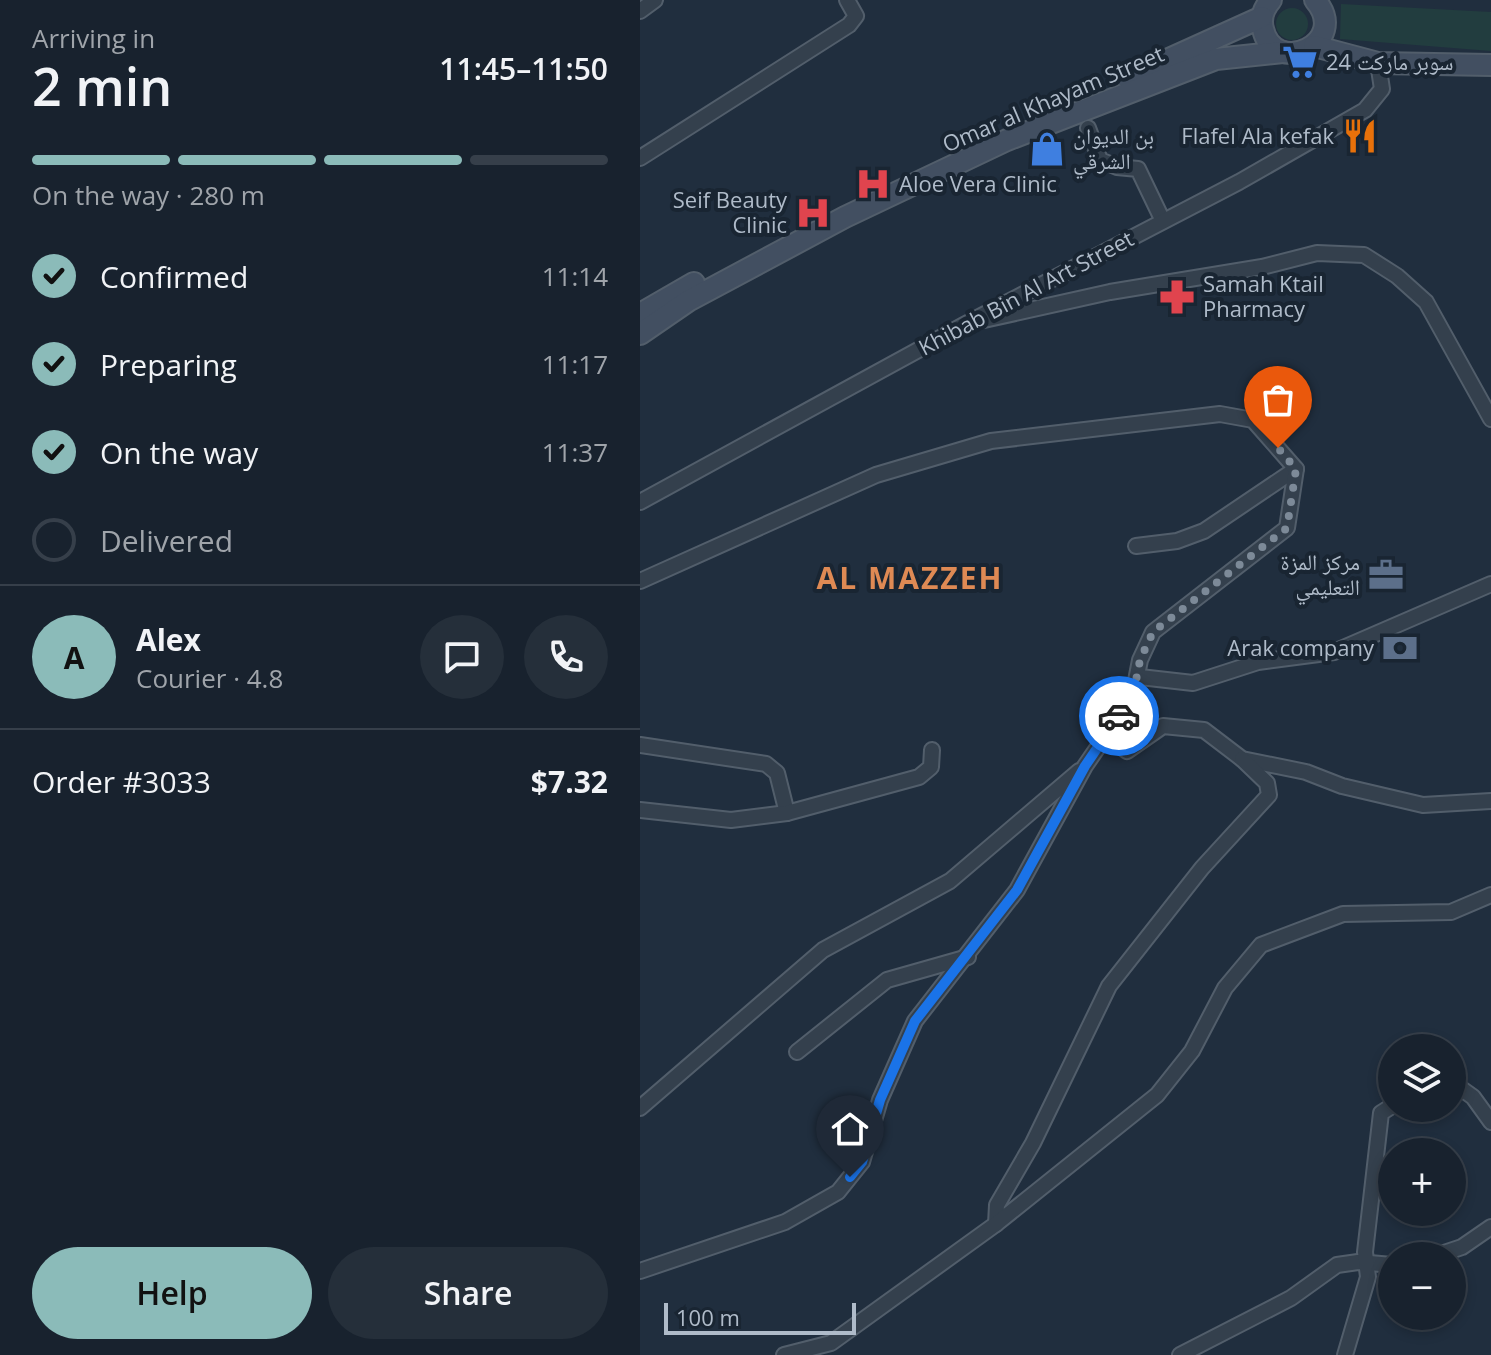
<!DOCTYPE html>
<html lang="en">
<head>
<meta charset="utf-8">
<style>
	body { margin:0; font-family:"Open Sans","Noto Naskh Arabic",sans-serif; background:#252f3a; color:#f1f3f6; height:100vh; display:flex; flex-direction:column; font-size:30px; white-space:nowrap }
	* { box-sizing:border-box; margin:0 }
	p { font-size:26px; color:#9fa4aa }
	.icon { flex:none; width:44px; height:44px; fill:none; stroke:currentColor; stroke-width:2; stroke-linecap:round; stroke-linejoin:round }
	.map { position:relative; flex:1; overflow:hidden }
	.drawer { display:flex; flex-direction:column; background:#18222e; width:640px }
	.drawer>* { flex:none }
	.buttons { position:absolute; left:738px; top:1034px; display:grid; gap:16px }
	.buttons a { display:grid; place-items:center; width:88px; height:88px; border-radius:50%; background:#18222e; box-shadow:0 4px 12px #0003,0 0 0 2px #363f4a; font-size:40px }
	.scale { position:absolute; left:24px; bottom:20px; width:192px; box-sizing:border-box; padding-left:8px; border:4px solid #afbbc9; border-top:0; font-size:22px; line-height:28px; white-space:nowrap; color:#afbbc9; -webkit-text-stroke:6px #192532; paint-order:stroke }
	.pin { position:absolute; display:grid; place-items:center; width:68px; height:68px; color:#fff; margin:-82px -34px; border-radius:50% 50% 50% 0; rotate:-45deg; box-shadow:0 0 8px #0007 }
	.pin .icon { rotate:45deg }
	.courier { position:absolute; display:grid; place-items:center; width:80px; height:80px; margin:-40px; border:6px solid #1a73e8; border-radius:50%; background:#fff; color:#222; box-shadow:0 2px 10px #0007 }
	.head em { font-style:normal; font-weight:600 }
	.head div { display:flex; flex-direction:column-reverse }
	.head { display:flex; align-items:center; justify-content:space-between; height:136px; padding:0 32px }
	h1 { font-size:52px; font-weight:600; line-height:60px }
	.bar { display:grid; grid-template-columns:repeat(4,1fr); gap:12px 8px; align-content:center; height:96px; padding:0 32px }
	.bar i { height:10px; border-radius:6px; background:#363f4a }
	.bar .current { background:#8bbbb9 }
	.bar p { grid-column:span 4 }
	.line { display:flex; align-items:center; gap:20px; padding:0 32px; border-top:2px solid #363f4a }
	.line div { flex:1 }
	.round { display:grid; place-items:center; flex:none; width:84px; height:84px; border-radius:42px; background:#252f3a }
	ol { padding:0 32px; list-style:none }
	li { display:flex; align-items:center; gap:24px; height:88px }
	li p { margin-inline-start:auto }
	li .icon { padding:8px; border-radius:50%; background:#8bbbb9; color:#111; stroke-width:4 }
	li:last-child { color:#9fa4aa }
	li i { width:44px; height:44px; border:4px solid #363f4a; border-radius:50% }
	.button { display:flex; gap:16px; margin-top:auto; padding:16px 32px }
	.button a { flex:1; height:92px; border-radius:48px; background:#8bbbb9; color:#111; font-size:32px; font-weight:600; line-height:92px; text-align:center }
	.button a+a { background:#252f3a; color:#f1f3f6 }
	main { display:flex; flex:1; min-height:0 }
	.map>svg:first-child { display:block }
</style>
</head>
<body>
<main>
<section class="drawer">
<div class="head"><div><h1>2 min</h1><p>Arriving in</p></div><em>11:45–11:50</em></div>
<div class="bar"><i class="current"></i><i class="current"></i><i class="current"></i><i></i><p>On the way · 280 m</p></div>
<ol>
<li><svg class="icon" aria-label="check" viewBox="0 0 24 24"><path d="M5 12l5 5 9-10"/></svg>Confirmed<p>11:14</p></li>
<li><svg class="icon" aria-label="check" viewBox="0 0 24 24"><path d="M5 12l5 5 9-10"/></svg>Preparing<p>11:17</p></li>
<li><svg class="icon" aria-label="check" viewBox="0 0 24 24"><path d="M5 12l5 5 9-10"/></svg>On the way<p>11:37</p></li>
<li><i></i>Delivered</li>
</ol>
<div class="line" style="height:144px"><b class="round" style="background:#8bbbb9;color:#111">A</b><div><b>Alex</b><p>Courier · 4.8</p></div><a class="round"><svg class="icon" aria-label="chat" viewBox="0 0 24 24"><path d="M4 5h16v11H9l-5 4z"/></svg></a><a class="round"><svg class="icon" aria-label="phone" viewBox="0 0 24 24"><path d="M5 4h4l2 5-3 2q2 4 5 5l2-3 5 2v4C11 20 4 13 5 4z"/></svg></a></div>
<div class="line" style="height:104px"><div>Order #3033</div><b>$7.32</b></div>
<div class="button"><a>Help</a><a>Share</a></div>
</section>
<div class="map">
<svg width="851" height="1355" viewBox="0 0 851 1355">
	<rect width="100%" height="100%" fill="#202e3e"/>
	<g fill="#223d3f">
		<path d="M 701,4 L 851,12 L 851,51 L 700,39 Z"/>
		<circle cx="652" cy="24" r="16"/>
	</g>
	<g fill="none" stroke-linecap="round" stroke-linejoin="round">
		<g stroke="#525e6b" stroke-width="18">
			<g id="street">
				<path d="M 0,11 L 15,0"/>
				<path d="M 448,128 L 460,160 L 477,167 L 498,169 L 523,221"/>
				<path d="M 0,158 L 209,25 L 216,16 L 207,0"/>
				<path d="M 344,320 L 470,292 L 622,267 L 677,253 L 724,255 L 757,276 L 786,302 L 851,419"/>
				<path d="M 0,502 L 324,325 L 599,182 L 725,110 L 742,89 L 738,63"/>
				<path d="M 496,546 L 537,541 L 564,531 L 656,469"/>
				<path d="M 0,581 L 236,475 L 351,441 L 580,414 L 613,420 L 656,469 L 647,528 L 513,632 L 500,660 L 493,696 L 445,766 L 377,890 L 275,1021 L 240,1100 L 222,1162 L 198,1192 L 145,1222 L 0,1271"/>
				<path d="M 500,677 L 553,683 L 618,662 L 694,652 L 851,584"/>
				<path d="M 466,735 L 487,751 L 523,726 L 564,730 L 602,759 L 666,772 L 702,786 L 783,805 L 851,801"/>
				<path d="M 0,745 L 126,764 L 137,773 L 147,813"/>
				<path d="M 0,810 L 91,820 L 147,813 L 279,777 L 291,767 L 292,750"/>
				<path d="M 157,1052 L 247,980 L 328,957"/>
				<path d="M 812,1082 L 833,1097 L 851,1122"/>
				<path d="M 0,1108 L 183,950 L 310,881 L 439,771"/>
				<path d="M 356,1224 L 357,1205 L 393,1143 L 469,986 L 562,868 L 629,795 L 627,783 L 602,759"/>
				<path d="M 795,1256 L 822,1247 L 851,1227"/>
				<path d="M 144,1355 L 191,1343 L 356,1224 L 517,1095 L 552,1051 L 585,988 L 621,945 L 703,914 L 811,912 L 851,895"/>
				<path d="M 540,1355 L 651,1298 L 697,1265 L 718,1262 L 752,1265"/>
				<path d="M 705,1355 L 728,1277 L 725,1252 L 741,1113 L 752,1106"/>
			</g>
		</g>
		<g stroke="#525e6b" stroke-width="24">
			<g id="secondary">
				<path d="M 631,0 C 623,9 620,18 623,29 C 634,78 712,43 675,0"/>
				<path d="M 674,46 L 738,63 L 851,65"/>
				<path d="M 487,78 L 622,17"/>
				<path d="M 0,314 L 54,283"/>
				<path d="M 0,334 L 48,301 L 205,217 L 367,140 L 576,59 L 643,52"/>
			</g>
		</g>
		<use href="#street" stroke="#34404d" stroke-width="14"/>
		<use href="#secondary" stroke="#424f61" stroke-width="20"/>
	</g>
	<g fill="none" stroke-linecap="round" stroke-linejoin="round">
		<path stroke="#7d8a98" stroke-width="8" stroke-dasharray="0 14.4" d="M 479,716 L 493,696 L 500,660 L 513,632 L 647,528 L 656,469 L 638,448"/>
		<path stroke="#1a73e8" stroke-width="10" d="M 210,1177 L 222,1162 L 240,1100 L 275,1021 L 377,890 L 445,766 L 479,716"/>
	</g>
	<defs>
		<g id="supermarket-bare" transform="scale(2.76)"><path d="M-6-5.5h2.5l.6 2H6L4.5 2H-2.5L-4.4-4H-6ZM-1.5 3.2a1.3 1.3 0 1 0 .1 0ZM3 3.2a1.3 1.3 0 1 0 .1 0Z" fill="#3f7fe0" stroke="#192532" stroke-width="2.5" paint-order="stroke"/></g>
		<g id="restaurant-bare" transform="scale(2.76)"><path d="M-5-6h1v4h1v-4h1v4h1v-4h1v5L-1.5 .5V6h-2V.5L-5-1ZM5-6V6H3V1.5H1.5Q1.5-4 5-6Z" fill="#e8710a" stroke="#192532" stroke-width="2.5" paint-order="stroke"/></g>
		<g id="shop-bare" transform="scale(2.76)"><path d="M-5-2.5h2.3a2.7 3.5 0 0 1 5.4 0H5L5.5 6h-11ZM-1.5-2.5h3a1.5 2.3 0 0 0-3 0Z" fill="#3f7fe0" stroke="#192532" stroke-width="2.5" paint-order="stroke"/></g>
		<g id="hospital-bare" transform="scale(2.76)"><path d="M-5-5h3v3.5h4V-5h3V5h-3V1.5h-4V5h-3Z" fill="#e0444e" stroke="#192532" stroke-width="2.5" paint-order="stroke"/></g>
		<g id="pharmacy-bare" transform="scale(2.76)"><path d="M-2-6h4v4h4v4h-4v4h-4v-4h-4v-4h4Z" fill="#e0444e" stroke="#192532" stroke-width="2.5" paint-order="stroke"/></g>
		<g id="office-bare" transform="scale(2.76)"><path d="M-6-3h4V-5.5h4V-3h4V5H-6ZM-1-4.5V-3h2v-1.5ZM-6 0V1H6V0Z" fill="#5c6f8a" stroke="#192532" stroke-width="2.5" paint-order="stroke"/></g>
		<g id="bank-bare" transform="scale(2.76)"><path d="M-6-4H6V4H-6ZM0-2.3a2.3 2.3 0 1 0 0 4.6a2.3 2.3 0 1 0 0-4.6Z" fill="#5c6f8a" stroke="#192532" stroke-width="2.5" paint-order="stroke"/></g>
	</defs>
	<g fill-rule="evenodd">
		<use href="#supermarket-bare" x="660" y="62"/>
		<use href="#restaurant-bare" x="720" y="136"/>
		<use href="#shop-bare" x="407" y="149"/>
		<use href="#hospital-bare" x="233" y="184"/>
		<use href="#hospital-bare" x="173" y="213"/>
		<use href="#pharmacy-bare" x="537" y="297"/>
		<use href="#office-bare" x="746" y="575"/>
		<use href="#bank-bare" x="760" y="648"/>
	</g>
	<g text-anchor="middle" stroke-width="8" stroke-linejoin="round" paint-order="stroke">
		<g font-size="22" fill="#afbbc9" stroke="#192532" text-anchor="start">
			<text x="686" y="70">سوبر ماركت 24</text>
			<text x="433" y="144">بن الديوان<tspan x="433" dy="25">الشرقي</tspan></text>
			<text x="694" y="144" text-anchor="end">Flafel Ala kefak</text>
			<text x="259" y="192">Aloe Vera Clinic</text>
			<text x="147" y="208" text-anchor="end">Seif Beauty<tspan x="147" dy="25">Clinic</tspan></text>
			<text x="563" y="292">Samah Ktail<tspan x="563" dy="25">Pharmacy</tspan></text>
			<text x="720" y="570" text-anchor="end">مركز المزة<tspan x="720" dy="25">التعليمي</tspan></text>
			<text x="734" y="656" text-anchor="end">Arak company</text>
		</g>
		<g font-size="22" fill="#afbbc9" stroke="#192532">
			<text transform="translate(413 99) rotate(-23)" y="8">Omar al Khayam Street</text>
			<text transform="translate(386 293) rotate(-28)" y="8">Khibab Bin Al Art Street</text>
		</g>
		<g font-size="30" font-weight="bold" letter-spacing="2" fill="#df8a54" stroke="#192532">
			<text x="270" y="589">AL MAZZEH</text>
		</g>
	</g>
</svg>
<div class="buttons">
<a><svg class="icon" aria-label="layers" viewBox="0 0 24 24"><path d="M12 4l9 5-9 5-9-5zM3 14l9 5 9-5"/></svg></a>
<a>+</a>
<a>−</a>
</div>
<div class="scale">100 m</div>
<div class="pin" style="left:638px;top:448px;background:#ea580c"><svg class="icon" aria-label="bag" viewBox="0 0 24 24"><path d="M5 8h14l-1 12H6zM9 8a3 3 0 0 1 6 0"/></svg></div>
<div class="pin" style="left:210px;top:1177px;background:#1f2937"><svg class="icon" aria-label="home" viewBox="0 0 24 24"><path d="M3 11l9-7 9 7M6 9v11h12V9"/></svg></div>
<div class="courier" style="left:479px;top:716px"><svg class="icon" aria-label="car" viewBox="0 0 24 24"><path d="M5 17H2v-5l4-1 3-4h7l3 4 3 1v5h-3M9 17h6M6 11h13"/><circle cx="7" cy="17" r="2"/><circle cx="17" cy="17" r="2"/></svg></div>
</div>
</main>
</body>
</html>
